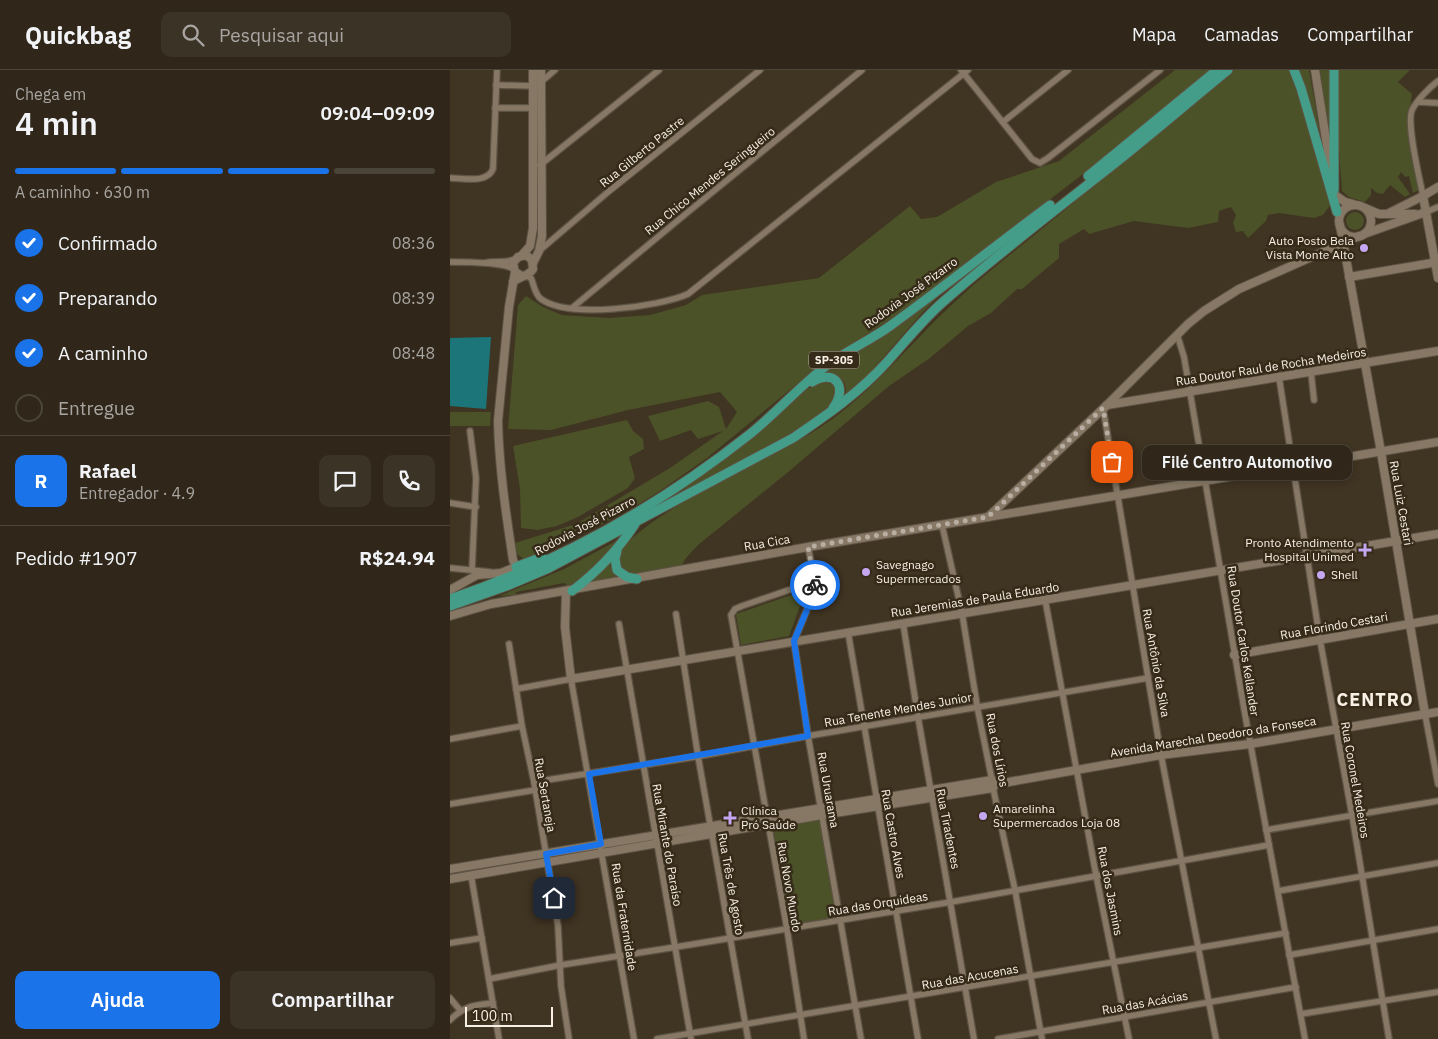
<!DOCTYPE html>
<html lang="pt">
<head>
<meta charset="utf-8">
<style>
	body { margin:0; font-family:"IBM Plex Sans",sans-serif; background:#3c3327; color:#f1f3f6; height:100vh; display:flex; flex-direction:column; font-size:19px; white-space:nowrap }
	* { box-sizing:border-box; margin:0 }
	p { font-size:16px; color:#a8a5a2 }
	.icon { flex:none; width:28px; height:28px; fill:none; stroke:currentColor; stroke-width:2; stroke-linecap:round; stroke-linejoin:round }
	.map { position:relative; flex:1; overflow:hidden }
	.sheet { display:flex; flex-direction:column; background:#30271a; width:450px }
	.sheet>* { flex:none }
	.scale { position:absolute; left:15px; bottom:12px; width:88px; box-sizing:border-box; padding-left:5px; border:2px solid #f8f0e5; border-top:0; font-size:14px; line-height:18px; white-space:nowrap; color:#f8f0e5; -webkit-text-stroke:4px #362a18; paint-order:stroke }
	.pin { position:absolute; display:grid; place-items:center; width:42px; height:42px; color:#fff; margin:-21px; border-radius:10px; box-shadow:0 2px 8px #0006 }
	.courier { position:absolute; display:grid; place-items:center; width:50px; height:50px; margin:-25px; border:4px solid #1a73e8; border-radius:50%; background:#fff; color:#222; box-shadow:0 1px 6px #0007 }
	.bubble { position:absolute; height:35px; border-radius:10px; background:#30271a; box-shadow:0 2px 8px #0003,0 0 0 1px #4b4439; font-size:16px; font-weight:600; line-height:35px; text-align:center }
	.overview em { font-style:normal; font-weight:600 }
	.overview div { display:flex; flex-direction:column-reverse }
	.overview { display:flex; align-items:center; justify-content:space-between; height:85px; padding:0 15px }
	h1 { font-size:32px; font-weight:600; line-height:38px }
	.bar { display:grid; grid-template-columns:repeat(4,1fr); gap:8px 5px; align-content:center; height:60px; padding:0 15px }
	.bar i { height:6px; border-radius:4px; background:#4b4439 }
	.bar .on { background:#1a73e8 }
	.bar p { grid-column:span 4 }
	.line { display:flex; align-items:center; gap:12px; padding:0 15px; border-top:1px solid #4b4439 }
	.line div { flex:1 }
	.round { display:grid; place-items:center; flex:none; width:52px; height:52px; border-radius:10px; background:#3c3327 }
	ol { padding:0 15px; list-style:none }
	li { display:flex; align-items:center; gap:15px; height:55px }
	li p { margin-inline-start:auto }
	li .icon { padding:5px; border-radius:50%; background:#1a73e8; color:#fff; stroke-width:4 }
	li:last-child { color:#a8a5a2 }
	li i { width:28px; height:28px; border:2px solid #4b4439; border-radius:50% }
	.button { display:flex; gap:10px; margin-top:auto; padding:10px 15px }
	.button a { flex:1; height:58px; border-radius:10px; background:#1a73e8; color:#fff; font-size:20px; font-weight:600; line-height:58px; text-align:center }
	.button a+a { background:#3c3327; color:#f1f3f6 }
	header { display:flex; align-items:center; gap:30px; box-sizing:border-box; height:70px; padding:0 25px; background:#30271a; border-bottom:1px solid #4b4439 }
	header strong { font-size:24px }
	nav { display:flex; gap:28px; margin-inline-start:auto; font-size:18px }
	.search { width:350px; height:45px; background:#3c3327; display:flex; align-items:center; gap:12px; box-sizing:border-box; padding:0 18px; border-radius:10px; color:#a8a5a2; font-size:19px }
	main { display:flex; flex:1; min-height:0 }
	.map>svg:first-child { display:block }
</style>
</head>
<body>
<header>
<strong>Quickbag</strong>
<div class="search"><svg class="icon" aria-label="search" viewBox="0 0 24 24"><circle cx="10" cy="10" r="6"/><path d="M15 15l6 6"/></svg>Pesquisar aqui</div>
<nav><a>Mapa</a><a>Camadas</a><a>Compartilhar</a></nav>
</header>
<main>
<section class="sheet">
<div class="overview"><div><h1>4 min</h1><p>Chega em</p></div><em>09:04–09:09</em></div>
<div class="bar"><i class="on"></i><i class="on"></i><i class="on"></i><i></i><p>A caminho · 630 m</p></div>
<ol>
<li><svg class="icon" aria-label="check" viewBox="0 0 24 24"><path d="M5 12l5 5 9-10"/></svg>Confirmado<p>08:36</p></li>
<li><svg class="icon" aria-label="check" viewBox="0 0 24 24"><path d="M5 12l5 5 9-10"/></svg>Preparando<p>08:39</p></li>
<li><svg class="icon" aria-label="check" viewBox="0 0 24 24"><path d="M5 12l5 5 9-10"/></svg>A caminho<p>08:48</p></li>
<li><i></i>Entregue</li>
</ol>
<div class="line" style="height:90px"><b class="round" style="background:#1a73e8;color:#fff">R</b><div><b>Rafael</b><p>Entregador · 4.9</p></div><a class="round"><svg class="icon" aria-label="chat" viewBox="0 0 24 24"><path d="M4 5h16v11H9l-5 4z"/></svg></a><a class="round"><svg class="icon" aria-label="phone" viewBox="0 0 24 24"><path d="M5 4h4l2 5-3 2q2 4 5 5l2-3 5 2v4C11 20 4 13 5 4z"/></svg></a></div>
<div class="line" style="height:65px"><div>Pedido #1907</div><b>R$24.94</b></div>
<div class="button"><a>Ajuda</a><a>Compartilhar</a></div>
</section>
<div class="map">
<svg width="988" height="969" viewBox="0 0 988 969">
	<rect width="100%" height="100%" fill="#403422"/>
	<g fill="#4b5228">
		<path d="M 725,0 L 761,0 L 663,81 L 465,233 L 374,292 L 257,388 L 210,421 L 179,440 L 127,467 L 74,489 L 67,484 L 65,473 L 126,454 L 220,398 L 273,361 L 248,369 L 241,360 L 210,371 L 198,346 L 258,331 L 269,337 L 276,359 L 287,342 L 270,322 L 178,340 L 101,360 L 58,359 L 68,235 L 76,226 L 93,237 L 112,245 L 159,248 L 200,245 L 236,235 L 252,225 L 369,208 L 460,136 L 471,149 L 487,147 L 546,112 L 609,91 Z"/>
		<path d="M 784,0 L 840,0 L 846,9 L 881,134 L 873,145 L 864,148 L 829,143 L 818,145 L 816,151 L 798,168 L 793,161 L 786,162 L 783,153 L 786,145 L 781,137 L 769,141 L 768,152 L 738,158 L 684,151 L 639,164 L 634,159 L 609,174 L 609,188 L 572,219 L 567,219 L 541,243 L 518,256 L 480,288 L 439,316 L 337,403 L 248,475 L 236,488 L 230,498 L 202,504 L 199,501 L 178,505 C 173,500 168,496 169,488 C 174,453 325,385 358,365 C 417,331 458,274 508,229 C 537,202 569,178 599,153 C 661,102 722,51 784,0 Z"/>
		<path d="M 849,0 L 859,0 L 870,62 L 869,70 Z"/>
		<path d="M 870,0 L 881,0 L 881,58 L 877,50 Z"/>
		<path d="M 886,0 L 960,0 L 948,12 L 962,24 L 958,60 L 969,120 L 963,123 L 959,106 L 955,107 L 951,102 L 948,107 L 960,124 L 955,127 L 940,115 L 933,124 L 927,123 L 921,118 L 921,125 L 915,132 L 899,127 L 892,121 L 887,52 Z"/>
		<circle cx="905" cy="151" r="9"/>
		<path d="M 496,219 L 472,243 L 416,307 L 395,326 C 399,311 389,304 375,302 Z"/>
		<path d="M 370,313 L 379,313 L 384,316 L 384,326 L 379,336 L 370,344 L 338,365 L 216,432 L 309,363 L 357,319 Z"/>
		<path d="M 0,342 L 41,342 L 40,356 L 0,356 Z"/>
		<path d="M 177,350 L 183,361 L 193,369 L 194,379 L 179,387 L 185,408 L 178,418 L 126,448 L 107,456 L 87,460 L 71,458 L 70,419 L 63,376 Z"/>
		<path d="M 168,470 L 140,501 L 119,516 L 114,513 L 66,522 L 66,525 L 49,526 L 114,499 Z"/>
		<path d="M 160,492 L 161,498 L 167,508 L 141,512 Z"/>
		<path d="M 356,520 L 339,566 L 291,575 L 286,544 Z"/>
		<path d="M 370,748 L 386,847 L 339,855 L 323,757 Z"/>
	</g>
	<path fill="#1b7579" d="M 41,267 L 36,339 L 0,336 L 0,268 Z"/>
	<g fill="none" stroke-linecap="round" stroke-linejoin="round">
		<g stroke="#5d5243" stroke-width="8">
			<g id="street">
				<path d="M 511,0 L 582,89 L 590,93 L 598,88 L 710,0"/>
				<path d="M 91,12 L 105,0"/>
				<path d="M 46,15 L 83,16"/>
				<path d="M 968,32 L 988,33"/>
				<path d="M 45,38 L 83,38"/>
				<path d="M 553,52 L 618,0"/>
				<path d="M 90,95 L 209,0"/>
				<path d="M 0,108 C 13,108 37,114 43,99 L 47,0"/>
				<path d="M 973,126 C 970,110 956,54 962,40 C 967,30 979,18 988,11"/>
				<path d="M 976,142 L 988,137"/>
				<path d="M 89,181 L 158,122 L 310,0"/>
				<path d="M 0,192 C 15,192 52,192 64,199"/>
				<path d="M 35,193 C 45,190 56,194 65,189"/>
				<path d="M 76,206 L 81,208 C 84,215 85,225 91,229 C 119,249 208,237 238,224 L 518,0"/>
				<path d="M 122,238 L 238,142 L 412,0"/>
				<path d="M 727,264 L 734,287 L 796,650 L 855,969"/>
				<path d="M 861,302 L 864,330"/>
				<path d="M 829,307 L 870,570 L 902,745 L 939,969"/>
				<path d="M 653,338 L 711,685 L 766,969"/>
				<path d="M 20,361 L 26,408 L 22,500"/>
				<path d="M 0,433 L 26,437"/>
				<path d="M 492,455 L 512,543 L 528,641 L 542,710"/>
				<path d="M 358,477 L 365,511 L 365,520 L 344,571 L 358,666 L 411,969"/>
				<path d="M 0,498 L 40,502"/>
				<path d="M 595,529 L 646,805 L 679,969"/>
				<path d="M 226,544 L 248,686 L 298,969"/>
				<path d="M 453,553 L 468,647 L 524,969"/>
				<path d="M 169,554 L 241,969"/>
				<path d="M 398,562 L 468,969"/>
				<path d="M 59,574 L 72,656 L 84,712 L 108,856 L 111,916 L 119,969"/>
				<path d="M 66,619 L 121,609 L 184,969"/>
				<path d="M 975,644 L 988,714"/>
				<path d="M 0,669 L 72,656"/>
				<path d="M 84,712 L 244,687 L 358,666 L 698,608"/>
				<path d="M 543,718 L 565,820 L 592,969"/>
				<path d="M 0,734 L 85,720"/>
				<path d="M 816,760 L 988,731"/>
				<path d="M 21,805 L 49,969"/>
				<path d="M 828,821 L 988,793"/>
				<path d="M 0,873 L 32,868"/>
				<path d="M 839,885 L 988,859"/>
				<path d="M 39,909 L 111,895 L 226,877 L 501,832 L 819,775"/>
				<path d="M 0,928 L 10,940"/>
				<path d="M 851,944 L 988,922"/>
				<path d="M 0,950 C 14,936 24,935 43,933"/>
				<path d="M 207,969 L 836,863"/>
				<path d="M 354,969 L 337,859 L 281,545 L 285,539 L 292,536 L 365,511"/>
				<path d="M 548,969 L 846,917"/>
			</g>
		</g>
		<g stroke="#5d5243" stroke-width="10">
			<g id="secondary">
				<path d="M 865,0 L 882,107"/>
				<path d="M 885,125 L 895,132 L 903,134"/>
				<path d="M 973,126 L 988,208"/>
				<circle cx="905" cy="151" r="16"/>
				<path d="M 915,138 L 929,144 L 965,144"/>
				<path d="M 939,143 L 973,126 L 988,117"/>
				<path d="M 890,155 L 931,382 L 975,644"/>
				<path d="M 914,164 L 976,142"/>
				<path d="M 72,185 L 80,176 L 83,158 L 83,0"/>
				<path d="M 83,193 L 89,181 L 92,166 L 91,0"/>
				<path d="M 899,207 L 988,192"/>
				<path d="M 63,212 C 70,206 79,206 83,199 L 82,190 L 76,185 L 68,187 L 63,193 L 65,202 L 72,206"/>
				<path d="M 657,335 L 988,281"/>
				<path d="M 538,447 L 657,335 L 738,254 L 754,241 L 789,219 L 909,166"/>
				<path d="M 0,520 L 27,505 L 51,503 L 66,497 L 63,490 C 56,444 49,397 48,351 L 59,237 L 65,202"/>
				<path d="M 116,522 L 115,557 L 121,609 L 988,464"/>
				<path d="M 0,546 L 41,534 L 358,477 L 988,372"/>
				<path d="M 784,585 L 988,549"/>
				<path d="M 542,715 L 711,685 L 800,674 L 988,642"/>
				<path d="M 0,799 L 542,710 L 543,718 L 372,745 L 0,809"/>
			</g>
		</g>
		<g stroke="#5d5243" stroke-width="11">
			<g id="primary">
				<path d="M 844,0 L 851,18 L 887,142"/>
				<path d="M 884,0 L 884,120"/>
				<path d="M 638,106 L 767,0"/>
				<path d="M 362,312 C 386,298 398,318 383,338"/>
				<path d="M 167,481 L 165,489 L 167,500 L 177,507 L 187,509"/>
				<path d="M 66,497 L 92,487"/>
				<path d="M 122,521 C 147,502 168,480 185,454"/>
				<path d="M 0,529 C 110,492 209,436 300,364 C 326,343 349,317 376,296 C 396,281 419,271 440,256 C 494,217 546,175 600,135"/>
				<path d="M 0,536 L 59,515 L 99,498 L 343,368 C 377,345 410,322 437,292 C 456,271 472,250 494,231 C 549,183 607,139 664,94 C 703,63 740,31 778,0"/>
			</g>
		</g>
		<use href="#street" stroke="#867865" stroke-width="5.5"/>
		<use href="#secondary" stroke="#867865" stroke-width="8"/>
		<use href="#primary" stroke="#449d88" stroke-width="9"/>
	</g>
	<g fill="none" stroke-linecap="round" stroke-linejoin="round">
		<path stroke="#b8aea1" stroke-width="5" stroke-dasharray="0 9" d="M 365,515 L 358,477 L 538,447 L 653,338 L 662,392"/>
		<path stroke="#1a73e8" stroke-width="6" d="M 104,828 L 96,784 L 151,774 L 139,704 L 358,666 L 344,571 L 364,523 L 365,515"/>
	</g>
	<g fill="#c5a7f1" stroke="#362a18" stroke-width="2">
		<circle cx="914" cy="178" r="5"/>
		<path d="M912.5 472.5h5v5h5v5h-5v5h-5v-5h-5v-5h5z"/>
		<circle cx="416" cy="502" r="5"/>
		<circle cx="871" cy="505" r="5"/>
		<circle cx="533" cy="746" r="5"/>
		<path d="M277.5 740.5h5v5h5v5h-5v5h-5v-5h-5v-5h5z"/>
	</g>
	<g text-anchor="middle" stroke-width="5" stroke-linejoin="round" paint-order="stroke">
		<rect fill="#362a18" stroke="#beb5a8" stroke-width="1" x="359" y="281.5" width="50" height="17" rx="4"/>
		<g font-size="11" font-weight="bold" fill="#f8f0e5">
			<text x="384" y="294">SP-305</text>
		</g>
		<g font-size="12" fill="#f8f0e5" stroke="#362a18">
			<text transform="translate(192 82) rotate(-39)" y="4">Rua Gilberto Pastre</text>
			<text transform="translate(260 111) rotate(-39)" y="4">Rua Chico Mendes Seringueiro</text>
			<text transform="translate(461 223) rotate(-36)" y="4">Rodovia José Pizarro</text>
			<text transform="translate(821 297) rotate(-9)" y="4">Rua Doutor Raul de Rocha Medeiros</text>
			<text transform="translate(951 433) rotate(80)" y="4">Rua Luiz Cestari</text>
			<text transform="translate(135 456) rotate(-28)" y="4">Rodovia José Pizarro</text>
			<text transform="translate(317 473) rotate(-10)" y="4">Rua Cica</text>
			<text transform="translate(525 530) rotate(-9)" y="4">Rua Jeremias de Paula Eduardo</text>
			<text transform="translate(884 556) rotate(-10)" y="4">Rua Florindo Cestari</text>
			<text transform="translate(793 571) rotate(81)" y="4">Rua Doutor Carlos Kellander</text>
			<text transform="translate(706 593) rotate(80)" y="4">Rua Antônio da Silva</text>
			<text transform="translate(448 640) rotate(-10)" y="4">Rua Tenente Mendes Junior</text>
			<text transform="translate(763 667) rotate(-9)" y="4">Avenida Marechal Deodoro da Fonseca</text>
			<text transform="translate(547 680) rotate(79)" y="4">Rua dos Lírios</text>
			<text transform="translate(905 710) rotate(80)" y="4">Rua Coronel Medeiros</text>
			<text transform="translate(378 720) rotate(80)" y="4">Rua Uruarama</text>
			<text transform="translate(95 725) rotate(80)" y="4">Rua Sertaneja</text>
			<text transform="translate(498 759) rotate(79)" y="4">Rua Tiradentes</text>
			<text transform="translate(443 764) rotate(80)" y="4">Rua Castro Alves</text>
			<text transform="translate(217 775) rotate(80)" y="4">Rua Mirante do Paraíso</text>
			<text transform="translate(281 814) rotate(80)" y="4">Rua Três de Agosto</text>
			<text transform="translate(339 817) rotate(80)" y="4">Rua Novo Mundo</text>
			<text transform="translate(660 821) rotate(79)" y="4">Rua dos Jasmins</text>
			<text transform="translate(428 834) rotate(-9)" y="4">Rua das Orquideas</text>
			<text transform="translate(174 847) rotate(81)" y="4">Rua da Fraternidade</text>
			<text transform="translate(520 907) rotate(-10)" y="4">Rua das Acucenas</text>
			<text transform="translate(695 933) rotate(-10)" y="4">Rua das Acácias</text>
		</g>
		<g font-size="12" fill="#f8f0e5" stroke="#362a18" text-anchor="start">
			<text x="904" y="175" text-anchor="end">Auto Posto Bela<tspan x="904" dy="14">Vista Monte Alto</tspan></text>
			<text x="904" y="477" text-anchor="end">Pronto Atendimento<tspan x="904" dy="14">Hospital Unimed</tspan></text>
			<text x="426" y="499">Savegnago<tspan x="426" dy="14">Supermercados</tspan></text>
			<text x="881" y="509">Shell</text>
			<text x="543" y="743">Amarelinha<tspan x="543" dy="14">Supermercados Loja 08</tspan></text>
			<text x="291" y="745">Clínica<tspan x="291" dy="14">Pró Saúde</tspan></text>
		</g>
		<g font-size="18" font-weight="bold" letter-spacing="1" fill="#f8f0e5" stroke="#362a18">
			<text x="925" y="636">CENTRO</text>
		</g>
	</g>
</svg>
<div class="scale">100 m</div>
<div class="pin" style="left:662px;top:392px;background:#ea580c"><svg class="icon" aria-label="bag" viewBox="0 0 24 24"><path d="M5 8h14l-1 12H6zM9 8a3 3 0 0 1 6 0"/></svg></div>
<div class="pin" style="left:104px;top:828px;background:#1f2937"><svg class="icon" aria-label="home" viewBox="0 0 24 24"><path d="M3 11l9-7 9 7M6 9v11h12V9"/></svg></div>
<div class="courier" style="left:365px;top:515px"><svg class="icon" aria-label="bike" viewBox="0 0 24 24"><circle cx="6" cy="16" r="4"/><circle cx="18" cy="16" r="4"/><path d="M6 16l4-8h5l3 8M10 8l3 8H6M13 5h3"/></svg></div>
<div class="bubble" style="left:692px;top:375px;width:210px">Filé Centro Automotivo</div>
</div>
</main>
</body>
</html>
